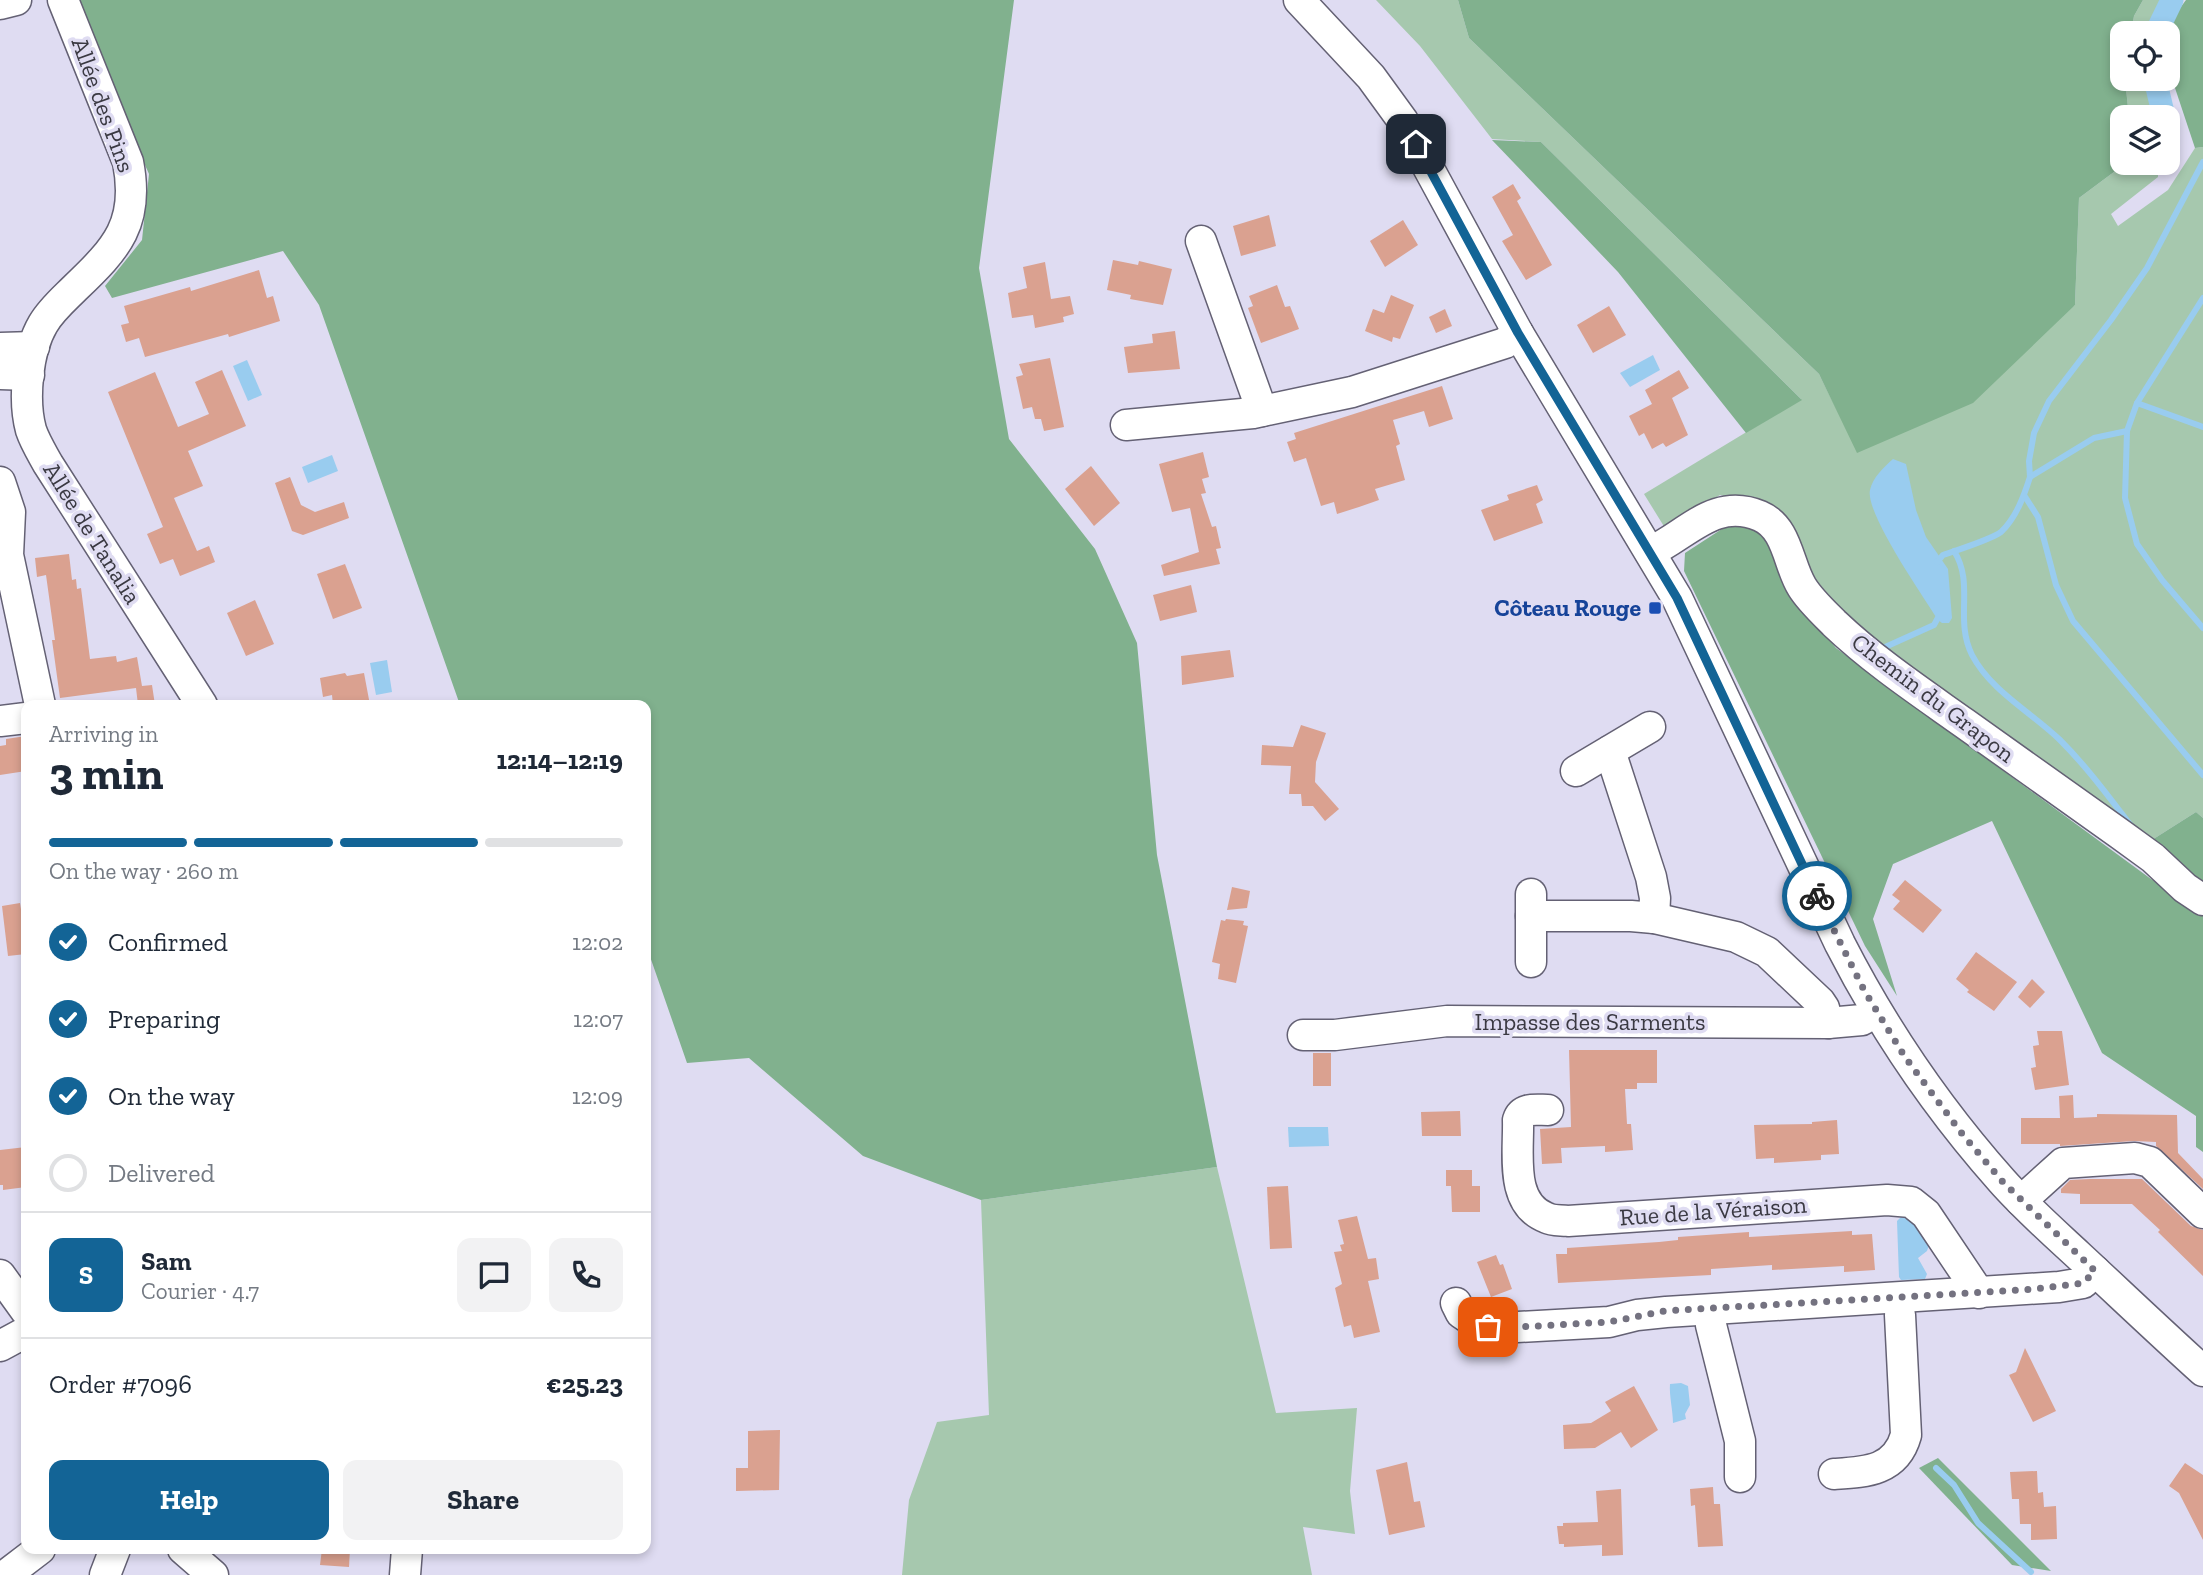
<!DOCTYPE html>
<html lang="en">
<head>
<meta charset="utf-8">
<style>
	body { margin:0; font-family:"Zilla Slab",serif; background:#f2f2f3; color:#1f2937; height:100vh; display:flex; flex-direction:column; font-size:26px; white-space:nowrap }
	* { box-sizing:border-box; margin:0 }
	p { font-size:23px; color:#747a83 }
	.icon { flex:none; width:38px; height:38px; fill:none; stroke:currentColor; stroke-width:2; stroke-linecap:round; stroke-linejoin:round }
	.map { position:relative; flex:1; overflow:hidden }
	.sheet { position:absolute; left:21px; top:700px; width:630px; height:854px; display:flex; flex-direction:column; background:#fff; border-radius:14px; box-shadow:0 4px 10px #0003 }
	.sheet>* { flex:none }
	.tools { position:absolute; left:2110px; top:21px; display:grid; gap:14px }
	.tools a { display:grid; place-items:center; width:70px; height:70px; border-radius:14px; background:#fff; box-shadow:0 4px 10px #0003; font-size:35px }
	.pin { position:absolute; display:grid; place-items:center; width:60px; height:60px; color:#fff; margin:-30px; border-radius:14px; box-shadow:0 4px 10px #0006 }
	.courier { position:absolute; display:grid; place-items:center; width:70px; height:70px; margin:-35px; border:5px solid #136496; border-radius:50%; background:#fff; color:#222; box-shadow:0 2px 9px #0007 }
	.summary em { font-style:normal; font-weight:700 }
	.summary div { display:flex; flex-direction:column-reverse }
	.summary { display:flex; align-items:center; justify-content:space-between; height:119px; padding:0 28px }
	h1 { font-size:46px; font-weight:700; line-height:52px }
	.bar { display:grid; grid-template-columns:repeat(4,1fr); gap:10px 7px; align-content:center; height:84px; padding:0 28px }
	.bar i { height:9px; border-radius:5px; background:#e0e1e3 }
	.bar .on { background:#136496 }
	.bar p { grid-column:span 4 }
	.line { display:flex; align-items:center; gap:18px; padding:0 28px; border-top:2px solid #e0e1e3 }
	.line div { flex:1 }
	.round { display:grid; place-items:center; flex:none; width:74px; height:74px; border-radius:14px; background:#f2f2f3 }
	ol { padding:0 28px; list-style:none }
	li { display:flex; align-items:center; gap:21px; height:77px }
	li p { margin-inline-start:auto }
	li .icon { padding:7px; border-radius:50%; background:#136496; color:#fff; stroke-width:4 }
	li:last-child { color:#747a83 }
	li i { width:38px; height:38px; border:4px solid #e0e1e3; border-radius:50% }
	.action { display:flex; gap:14px; margin-top:auto; padding:14px 28px }
	.action a { flex:1; height:80px; border-radius:14px; background:#136496; color:#fff; font-size:28px; font-weight:700; line-height:80px; text-align:center }
	.action a+a { background:#f2f2f3; color:#1f2937 }
	.map>svg:first-child { display:block }
</style>
</head>
<body>
<div class="map">
<svg width="2203" height="1575" viewBox="0 0 2203 1575">
	<rect width="100%" height="100%" fill="#dfdcf2"/>
	<g fill="#a6c8ae">
		<path d="M 1376,0 L 1458,0 L 1469,38 L 1819,374 L 1858,452 L 2075,305 L 2079,198 L 2126,163 L 2158,163 L 2158,177 L 2111,214 L 2118,226 L 2168,190 L 2195,148 L 2203,147 L 2203,818 L 2196,812 L 2144,845 L 1888,662 L 1813,577 L 1788,522 L 1759,505 L 1720,495 L 1665,528 L 1644,494 L 1801,399 L 1541,142 L 1492,139 L 1420,46 Z"/>
		<path d="M 2143,0 L 2164,0 L 2156,12 L 2149,33 L 2131,33 L 2134,16 Z"/>
		<path d="M 2125,79 L 2147,79 L 2154,117 L 2129,117 Z"/>
		<path d="M 1217,1167 L 1276,1413 L 1357,1408 L 1350,1491 L 1355,1534 L 1303,1527 L 1312,1575 L 902,1575 L 909,1500 L 937,1422 L 989,1415 L 981,1200 Z"/>
	</g>
	<g fill="#81b18e">
		<path d="M 72,0 L 1014,0 L 979,268 L 1009,439 L 1095,549 L 1137,643 L 1157,855 L 1217,1167 L 981,1200 L 863,1156 L 749,1058 L 687,1063 L 646,945 L 646,705 L 460,705 L 319,305 L 283,251 L 112,298 L 105,286 L 142,240 L 149,174 Z"/>
		<path d="M 1458,0 L 2143,0 L 2134,16 L 2131,33 L 2123,33 L 2123,79 L 2125,79 L 2129,117 L 2123,117 L 2123,163 L 2126,163 L 2079,198 L 2075,305 L 1973,403 L 1857,453 L 1819,374 L 1469,38 Z"/>
		<path d="M 2186,0 L 2203,0 L 2203,147 L 2195,148 L 2168,67 L 2168,47 L 2172,19 Z"/>
		<path d="M 1492,140 L 1541,142 L 1802,400 L 1746,433 L 1618,272 Z"/>
		<path d="M 1728,525 L 1755,527 L 1779,549 L 1802,606 L 1836,648 L 2151,879 L 2203,911 L 2203,1152 L 2196,1147 L 2196,1116 L 2102,1053 L 1992,821 L 1893,864 L 1873,919 L 1897,996 L 1865,946 L 1684,571 L 1685,553 Z"/>
		<path d="M 2196,812 L 2203,818 L 2203,890 L 2144,845 Z"/>
		<path d="M 1938,1458 L 2051,1571 L 2012,1565 L 1919,1468 Z"/>
	</g>
	<g fill="#99ccef">
		<path d="M 1653,355 L 1660,370 L 1630,387 L 1620,373 Z"/>
		<path d="M 247,360 L 262,395 L 248,401 L 233,366 Z"/>
		<path d="M 332,455 L 338,471 L 308,483 L 302,467 Z"/>
		<path d="M 1893,459 L 1906,464 L 1916,510 L 1926,537 L 1948,569 L 1952,618 L 1949,623 L 1942,623 L 1938,620 C 1923,596 1865,513 1870,490 C 1873,477 1884,467 1893,459 Z"/>
		<path d="M 387,660 L 392,692 L 376,695 L 370,663 Z"/>
		<path d="M 1288,1127 L 1328,1127 L 1329,1146 L 1289,1147 Z"/>
		<path d="M 1901,1217 C 1917,1220 1921,1231 1929,1245 L 1927,1251 L 1918,1258 L 1927,1274 L 1925,1279 L 1901,1280 L 1899,1277 L 1897,1221 Z"/>
		<path d="M 1681,1383 L 1688,1386 L 1690,1405 L 1685,1414 L 1686,1419 L 1673,1423 C 1673,1411 1669,1395 1670,1384 Z"/>
	</g>
	<g fill="none" stroke-linecap="round" stroke-linejoin="round">
		<g stroke="#99ccef" stroke-width="6">
			<path d="M 2137,403 L 2203,427"/>
			<path d="M 2127,431 L 2125,498 L 2137,544 L 2162,580 L 2203,628"/>
			<path d="M 2030,477 L 2029,461 L 2034,433 L 2049,401 L 2111,320 L 2147,268 L 2203,162"/>
			<path d="M 2024,495 L 2038,517 L 2056,585 L 2073,621 L 2203,775"/>
			<path d="M 1954,551 C 1975,584 1954,619 1972,655 C 1991,691 2031,712 2060,740 C 2087,767 2109,797 2132,827"/>
			<path d="M 1937,562 L 1943,555 C 1957,550 1990,540 2001,532 C 2016,518 2024,496 2030,477 L 2094,438 L 2127,431 L 2137,403 L 2203,298"/>
			<path d="M 1879,646 L 1883,648 L 1934,625 L 1940,614"/>
			<path d="M 1936,1468 L 1954,1485 L 1978,1523 L 2031,1572"/>
		</g>
		<g stroke="#99ccef" stroke-width="23">
			<path d="M 2156,33 L 2172,0"/>
			<path d="M 2155,79 L 2164,117"/>
		</g>
	</g>
	<g fill="#daa190">
		<path d="M 1513,184 L 1521,198 L 1517,201 L 1552,265 L 1526,280 L 1502,241 L 1513,235 L 1492,197 Z"/>
		<path d="M 1269,215 L 1276,246 L 1241,256 L 1233,226 Z"/>
		<path d="M 1403,220 L 1418,245 L 1385,267 L 1370,241 Z"/>
		<path d="M 1113,260 L 1138,265 L 1139,261 L 1172,269 L 1163,305 L 1130,299 L 1131,295 L 1107,290 Z"/>
		<path d="M 1045,262 L 1051,299 L 1070,296 L 1074,314 L 1063,317 L 1064,322 L 1035,328 L 1033,315 L 1012,318 L 1008,293 L 1027,288 L 1023,267 Z"/>
		<path d="M 259,270 L 267,298 L 273,296 L 280,321 L 229,337 L 228,334 L 145,357 L 139,338 L 126,342 L 121,325 L 129,323 L 124,306 L 190,287 L 191,291 Z"/>
		<path d="M 1277,285 L 1285,307 L 1290,306 L 1299,329 L 1261,343 L 1248,308 L 1253,306 L 1249,296 Z"/>
		<path d="M 1391,295 L 1414,305 L 1400,339 L 1393,337 L 1392,342 L 1365,331 L 1373,309 L 1384,313 Z"/>
		<path d="M 1609,306 L 1626,335 L 1593,353 L 1577,325 Z"/>
		<path d="M 1445,309 L 1452,326 L 1436,333 L 1429,317 Z"/>
		<path d="M 1175,331 L 1180,369 L 1128,373 L 1124,347 L 1153,343 L 1152,334 Z"/>
		<path d="M 1050,358 L 1064,427 L 1044,431 L 1041,419 L 1035,419 L 1032,407 L 1023,409 L 1016,377 L 1023,375 L 1019,364 Z"/>
		<path d="M 222,370 L 246,426 L 188,451 L 203,486 L 174,498 L 197,551 L 209,546 L 215,562 L 180,576 L 173,559 L 160,564 L 147,534 L 163,527 L 108,392 L 155,372 L 178,427 L 209,414 L 195,382 Z"/>
		<path d="M 1679,370 L 1689,388 L 1672,398 L 1688,435 L 1666,447 L 1663,443 L 1652,449 L 1644,433 L 1639,436 L 1629,416 L 1652,404 L 1645,390 Z"/>
		<path d="M 1442,386 L 1453,419 L 1429,427 L 1424,411 L 1393,420 L 1400,444 L 1396,446 L 1405,480 L 1375,489 L 1379,500 L 1359,507 L 1337,514 L 1334,502 L 1321,506 L 1306,458 L 1294,462 L 1287,442 L 1296,439 L 1294,433 Z"/>
		<path d="M 1203,452 L 1209,477 L 1202,479 L 1206,493 L 1201,494 L 1212,527 L 1216,526 L 1221,548 L 1216,549 L 1220,564 L 1164,576 L 1161,565 L 1199,552 L 1190,508 L 1172,512 L 1159,464 Z"/>
		<path d="M 1091,466 L 1120,503 L 1094,526 L 1065,489 Z"/>
		<path d="M 290,477 L 301,505 L 315,512 L 344,502 L 349,518 L 303,535 L 292,531 L 275,483 Z"/>
		<path d="M 1537,485 L 1543,500 L 1536,504 L 1543,523 L 1494,541 L 1481,510 L 1509,500 L 1507,495 Z"/>
		<path d="M 69,554 L 72,580 L 76,579 L 77,589 L 81,588 L 90,659 L 116,656 L 117,662 L 137,657 L 142,686 L 152,685 L 155,705 L 138,705 L 136,688 L 60,698 L 52,640 L 55,640 L 46,575 L 37,577 L 35,558 Z"/>
		<path d="M 345,564 L 362,608 L 333,619 L 317,574 Z"/>
		<path d="M 1191,585 L 1197,612 L 1160,621 L 1153,595 Z"/>
		<path d="M 255,600 L 274,644 L 246,656 L 227,613 Z"/>
		<path d="M 1230,650 L 1234,677 L 1182,685 L 1181,656 Z"/>
		<path d="M 345,673 L 347,676 L 364,673 L 370,705 L 333,705 L 332,695 L 323,697 L 320,678 Z"/>
		<path d="M 1301,725 L 1326,733 L 1316,762 L 1315,782 L 1339,809 L 1325,821 L 1313,806 L 1302,806 L 1301,794 L 1289,794 L 1291,766 L 1261,765 L 1262,745 L 1293,747 Z"/>
		<path d="M 26,736 L 26,771 L 0,775 L 0,746 L 6,745 L 6,739 Z"/>
		<path d="M 1905,880 L 1942,910 L 1923,933 L 1893,909 L 1900,901 L 1892,895 Z"/>
		<path d="M 1232,887 L 1250,891 L 1247,908 L 1227,910 Z"/>
		<path d="M 20,903 L 24,928 L 26,928 L 26,954 L 8,956 L 2,906 Z"/>
		<path d="M 1226,919 L 1244,921 L 1243,925 L 1248,926 L 1236,983 L 1218,979 L 1220,964 L 1212,962 L 1221,920 L 1225,921 Z"/>
		<path d="M 1976,952 L 2017,982 L 1994,1011 L 1967,992 L 1969,990 L 1956,979 Z"/>
		<path d="M 2032,979 L 2045,992 L 2030,1008 L 2018,997 Z"/>
		<path d="M 2037,1031 L 2062,1031 L 2069,1085 L 2035,1090 L 2031,1068 L 2036,1067 L 2033,1046 L 2039,1045 Z"/>
		<path d="M 1569,1050 L 1657,1050 L 1657,1083 L 1637,1083 L 1637,1089 L 1625,1089 L 1627,1124 L 1631,1124 L 1633,1150 L 1605,1152 L 1605,1146 L 1561,1148 L 1562,1163 L 1542,1164 L 1540,1129 L 1571,1127 Z"/>
		<rect x="1313" y="1053" width="18" height="33"/>
		<path d="M 2073,1095 L 2074,1118 L 2097,1117 L 2097,1114 L 2177,1115 L 2178,1153 L 2203,1179 L 2203,1189 L 2156,1146 L 2156,1142 L 2134,1141 L 2060,1146 L 2060,1144 L 2021,1144 L 2021,1118 L 2060,1118 L 2059,1096 Z"/>
		<path d="M 1460,1111 L 1461,1136 L 1422,1136 L 1421,1112 Z"/>
		<path d="M 1837,1120 L 1839,1154 L 1821,1155 L 1821,1160 L 1774,1163 L 1774,1158 L 1756,1159 L 1754,1125 L 1812,1124 L 1812,1122 Z"/>
		<path d="M 26,1147 L 26,1187 L 3,1190 L 3,1185 L 0,1185 L 0,1150 Z"/>
		<path d="M 1446,1170 L 1472,1170 L 1472,1186 L 1480,1186 L 1480,1212 L 1452,1212 L 1451,1186 L 1446,1186 Z"/>
		<path d="M 2090,1179 L 2142,1179 L 2191,1226 L 2203,1230 L 2203,1276 L 2158,1232 L 2160,1230 L 2132,1204 L 2080,1204 L 2080,1194 L 2061,1193 L 2061,1189 L 2070,1180 Z"/>
		<path d="M 1288,1186 L 1292,1248 L 1270,1249 L 1267,1187 Z"/>
		<path d="M 1357,1216 L 1368,1259 L 1376,1258 L 1379,1279 L 1368,1281 L 1380,1332 L 1354,1338 L 1351,1325 L 1344,1327 L 1335,1288 L 1342,1284 L 1334,1252 L 1342,1251 L 1340,1245 L 1344,1244 L 1338,1220 Z"/>
		<path d="M 1852,1231 L 1852,1235 L 1872,1234 L 1875,1270 L 1844,1272 L 1844,1266 L 1772,1270 L 1772,1265 L 1711,1269 L 1711,1275 L 1558,1283 L 1556,1254 L 1567,1254 L 1567,1248 L 1659,1242 L 1678,1240 L 1678,1237 L 1749,1232 L 1749,1237 Z"/>
		<path d="M 1496,1255 L 1500,1265 L 1503,1264 L 1512,1289 L 1491,1297 L 1477,1262 Z"/>
		<path d="M 2025,1348 L 2056,1411 L 2033,1422 L 2009,1375 L 2016,1372 Z"/>
		<path d="M 1634,1386 L 1658,1430 L 1631,1448 L 1621,1432 L 1595,1448 L 1564,1449 L 1563,1425 L 1591,1423 L 1611,1411 L 1605,1402 Z"/>
		<path d="M 780,1430 L 779,1490 L 736,1491 L 736,1468 L 748,1468 L 748,1431 Z"/>
		<path d="M 1407,1462 L 1414,1502 L 1420,1501 L 1425,1527 L 1389,1535 L 1376,1470 Z"/>
		<path d="M 2185,1463 L 2203,1475 L 2203,1540 L 2179,1493 L 2169,1486 Z"/>
		<path d="M 2037,1471 L 2038,1493 L 2043,1492 L 2044,1507 L 2056,1506 L 2057,1539 L 2031,1540 L 2031,1524 L 2020,1524 L 2019,1499 L 2012,1499 L 2010,1472 Z"/>
		<path d="M 1713,1487 L 1714,1504 L 1720,1504 L 1723,1546 L 1698,1547 L 1695,1505 L 1691,1506 L 1690,1489 Z"/>
		<path d="M 1621,1489 L 1623,1555 L 1602,1556 L 1602,1545 L 1564,1547 L 1564,1544 L 1559,1544 L 1557,1526 L 1563,1526 L 1563,1523 L 1598,1522 L 1596,1491 Z"/>
		<path d="M 322,1549 L 350,1549 L 349,1567 L 320,1565 Z"/>
	</g>
	<g fill="none" stroke-linecap="round" stroke-linejoin="round">
		<g stroke="#646174" stroke-width="33">
			<g id="minor">
				<path d="M 63,0 L 128,162 C 140,223 117,248 75,288 C 64,299 51,310 43,324 C 27,351 23,401 31,430 C 35,442 42,453 48,464 L 202,705"/>
				<path d="M 1299,0 L 1371,77 L 1403,121 L 1518,333 L 1677,598 L 1840,944 C 1884,1030 1938,1109 2002,1181 C 2025,1207 2052,1231 2078,1255 C 2120,1294 2161,1333 2203,1371"/>
				<path d="M 0,4 L 16,0"/>
				<path d="M 1201,241 L 1262,411"/>
				<path d="M 0,348 L 34,347"/>
				<path d="M 0,374 L 29,375"/>
				<path d="M 1126,425 L 1253,413 L 1352,392 L 1505,343 L 1518,333"/>
				<path d="M 0,482 L 10,512 L 8,555 L 40,705"/>
				<path d="M 1650,552 C 1688,534 1715,497 1760,516 C 1788,528 1788,565 1802,587 C 1810,600 1824,613 1834,623 C 1874,661 1919,691 1964,723 C 2016,760 2068,797 2120,834 L 2153,858 L 2185,888 L 2203,900"/>
				<path d="M 0,721 L 26,718"/>
				<path d="M 1610,751 L 1651,877 L 1655,898 L 1654,918"/>
				<path d="M 1576,771 L 1650,727"/>
				<path d="M 1531,916 L 1631,916 L 1654,918 L 1736,937 L 1767,952 L 1820,1002 L 1824,1008 L 1828,1023"/>
				<path d="M 1531,962 L 1531,894"/>
				<path d="M 1303,1035 L 1335,1035 L 1447,1021 L 1828,1023 L 1862,1020 L 1876,1010"/>
				<path d="M 1548,1110 C 1536,1110 1522,1107 1518,1120 C 1519,1153 1509,1204 1547,1218 C 1553,1221 1561,1220 1568,1221 L 1887,1200 L 1911,1202 L 1926,1214 L 1979,1293"/>
				<path d="M 2021,1201 L 2063,1163 L 2135,1158 L 2150,1162 L 2203,1213"/>
				<path d="M 0,1275 L 26,1311"/>
				<path d="M 1456,1303 L 1461,1313 L 1476,1323 L 1500,1328 L 1609,1322 L 1637,1315 L 1666,1312 L 2059,1287 L 2083,1283 L 2095,1271"/>
				<path d="M 1711,1325 L 1740,1441 L 1740,1477"/>
				<path d="M 0,1346 L 26,1332"/>
				<path d="M 1834,1474 C 1866,1472 1896,1471 1906,1435 L 1900,1315"/>
				<path d="M 183,1549 L 213,1575"/>
				<path d="M 6,1575 L 40,1549"/>
				<path d="M 105,1575 L 115,1549"/>
				<path d="M 405,1575 L 407,1549"/>
			</g>
		</g>
		<use href="#minor" stroke="#fff" stroke-width="30"/>
	</g>
	<g fill="none" stroke-linecap="round" stroke-linejoin="round">
		<path stroke="#747280" stroke-width="7" stroke-dasharray="0 12.6" d="M 1488,1327 L 1500,1328 L 1609,1322 L 1665,1311 L 2035,1289 L 2083,1283 L 2095,1271 L 2003,1182 L 1963,1135 L 1905,1057 L 1864,990 L 1817,896"/>
		<path stroke="#136496" stroke-width="9" d="M 1416,144 L 1518,333 L 1677,598 L 1817,896"/>
	</g>
	<rect fill="#1a4fb4" stroke="#dfdcf2" stroke-width="2.5" x="1648" y="601" width="14" height="14" rx="3.5"/>
	<g text-anchor="middle" stroke-width="7" stroke-linejoin="round" paint-order="stroke">
		<g font-size="24" fill="#3a3942" stroke="#dfdcf2">
			<text transform="translate(103 105) rotate(70)" y="8">Allée des Pins</text>
			<text transform="translate(92 533) rotate(58)" y="8">Allée de Tanalia</text>
			<text transform="translate(1933 698) rotate(37)" y="8">Chemin du Grapon</text>
			<text x="1590" y="1030">Impasse des Sarments</text>
			<text transform="translate(1713 1211) rotate(-4)" y="8">Rue de la Véraison</text>
		</g>
		<g font-size="24" font-weight="bold" fill="#164399" stroke="#dfdcf2" text-anchor="end">
			<text x="1641" y="616">Côteau Rouge</text>
		</g>
	</g>
</svg>
<div class="tools">
<a><svg class="icon" aria-label="locate" viewBox="0 0 24 24"><circle cx="12" cy="12" r="6"/><path d="M12 2v4M12 18v4M2 12h4M18 12h4"/></svg></a>
<a><svg class="icon" aria-label="layers" viewBox="0 0 24 24"><path d="M12 4l9 5-9 5-9-5zM3 14l9 5 9-5"/></svg></a>
</div>
<div class="pin" style="left:1488px;top:1327px;background:#ea580c"><svg class="icon" aria-label="bag" viewBox="0 0 24 24"><path d="M5 8h14l-1 12H6zM9 8a3 3 0 0 1 6 0"/></svg></div>
<div class="pin" style="left:1416px;top:144px;background:#1f2937"><svg class="icon" aria-label="home" viewBox="0 0 24 24"><path d="M3 11l9-7 9 7M6 9v11h12V9"/></svg></div>
<div class="courier" style="left:1817px;top:896px"><svg class="icon" aria-label="bike" viewBox="0 0 24 24"><circle cx="6" cy="16" r="4"/><circle cx="18" cy="16" r="4"/><path d="M6 16l4-8h5l3 8M10 8l3 8H6M13 5h3"/></svg></div>
<section class="sheet">
<div class="summary"><div><h1>3 min</h1><p>Arriving in</p></div><em>12:14–12:19</em></div>
<div class="bar"><i class="on"></i><i class="on"></i><i class="on"></i><i></i><p>On the way · 260 m</p></div>
<ol>
<li><svg class="icon" aria-label="check" viewBox="0 0 24 24"><path d="M5 12l5 5 9-10"/></svg>Confirmed<p>12:02</p></li>
<li><svg class="icon" aria-label="check" viewBox="0 0 24 24"><path d="M5 12l5 5 9-10"/></svg>Preparing<p>12:07</p></li>
<li><svg class="icon" aria-label="check" viewBox="0 0 24 24"><path d="M5 12l5 5 9-10"/></svg>On the way<p>12:09</p></li>
<li><i></i>Delivered</li>
</ol>
<div class="line" style="height:126px"><b class="round" style="background:#136496;color:#fff">S</b><div><b>Sam</b><p>Courier · 4.7</p></div><a class="round"><svg class="icon" aria-label="chat" viewBox="0 0 24 24"><path d="M4 5h16v11H9l-5 4z"/></svg></a><a class="round"><svg class="icon" aria-label="phone" viewBox="0 0 24 24"><path d="M5 4h4l2 5-3 2q2 4 5 5l2-3 5 2v4C11 20 4 13 5 4z"/></svg></a></div>
<div class="line" style="height:91px"><div>Order #7096</div><b>€25.23</b></div>
<div class="action"><a>Help</a><a>Share</a></div>
</section>
</div>
</body>
</html>
